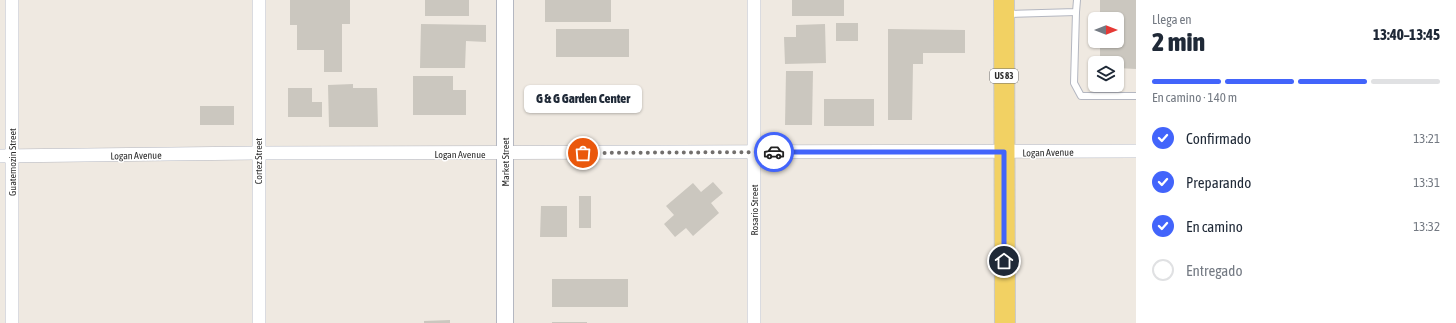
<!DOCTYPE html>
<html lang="es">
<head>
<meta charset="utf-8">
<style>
	body { margin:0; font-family:"Asap Condensed",sans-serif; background:#f2f2f3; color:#1f2937; height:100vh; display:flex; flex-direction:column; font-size:15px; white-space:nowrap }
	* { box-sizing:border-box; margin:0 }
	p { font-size:13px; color:#747a83 }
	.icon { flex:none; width:22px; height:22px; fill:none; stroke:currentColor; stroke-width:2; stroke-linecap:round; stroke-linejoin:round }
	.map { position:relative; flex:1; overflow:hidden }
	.details { display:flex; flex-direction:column; background:#fff; width:320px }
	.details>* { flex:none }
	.needle { width:26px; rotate:90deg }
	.controls { position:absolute; left:1088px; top:12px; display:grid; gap:8px }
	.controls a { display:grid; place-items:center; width:36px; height:36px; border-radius:6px; background:#fff; box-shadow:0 1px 3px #0004; font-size:20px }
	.pin { position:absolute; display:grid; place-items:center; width:34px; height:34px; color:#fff; margin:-17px; border:2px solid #fff; border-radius:50%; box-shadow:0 1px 4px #0007 }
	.courier { position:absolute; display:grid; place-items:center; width:40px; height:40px; margin:-20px; border:3px solid #4264fb; border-radius:50%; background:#fff; color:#222; box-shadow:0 1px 5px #0007 }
	.bubble { position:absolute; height:28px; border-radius:6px; background:#fff; box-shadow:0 1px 3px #0004; font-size:13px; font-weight:800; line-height:28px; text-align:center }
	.headline em { font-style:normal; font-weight:800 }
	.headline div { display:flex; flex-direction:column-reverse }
	.headline { display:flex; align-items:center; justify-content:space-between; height:68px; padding:0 16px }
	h1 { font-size:26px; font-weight:800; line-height:30px }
	.bar { display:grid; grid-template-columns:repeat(4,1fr); gap:6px 4px; align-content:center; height:48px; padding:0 16px }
	.bar i { height:5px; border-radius:3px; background:#e0e1e3 }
	.bar .active { background:#4264fb }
	.bar p { grid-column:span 4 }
	ol { padding:0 16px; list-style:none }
	li { display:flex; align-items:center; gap:12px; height:44px }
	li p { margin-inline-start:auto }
	li .icon { padding:4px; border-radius:50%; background:#4264fb; color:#fff; stroke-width:4 }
	li:last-child { color:#747a83 }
	li i { width:22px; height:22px; border:2px solid #e0e1e3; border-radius:50% }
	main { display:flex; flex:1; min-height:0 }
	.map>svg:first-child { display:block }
</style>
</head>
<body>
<main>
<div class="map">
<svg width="1136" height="323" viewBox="0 0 1136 323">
	<rect width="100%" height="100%" fill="#efe9e1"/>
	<g fill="#cbc7bf">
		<path d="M 290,0 L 350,0 L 350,24 L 342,24 L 342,72 L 324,72 L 324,50 L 297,50 L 297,25 L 290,25 Z"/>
		<rect x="425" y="0" width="44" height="16"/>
		<rect x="545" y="0" width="66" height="22"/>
		<rect x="792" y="0" width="52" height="16"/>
		<path d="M 1100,0 L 1136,0 L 1136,69 L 1117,68 L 1117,63 L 1100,63 L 1100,41 L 1117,41 L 1117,19 L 1100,19 Z"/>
		<rect x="836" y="23" width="22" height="18"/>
		<path d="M 421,24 L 486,25 L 486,42 L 466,41 L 465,68 L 420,68 Z"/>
		<path d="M 825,24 L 826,63 L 785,64 L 784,37 L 796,37 L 796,25 Z"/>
		<rect x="556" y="29" width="73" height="28"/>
		<path d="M 888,29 L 965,30 L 965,53 L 923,53 L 923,64 L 913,64 L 912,120 L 888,120 Z"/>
		<path d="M 786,71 L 813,71 L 812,125 L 785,125 Z"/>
		<path d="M 413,76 L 453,76 L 453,90 L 466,90 L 466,115 L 413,115 Z"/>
		<path d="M 353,84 L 353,88 L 377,88 L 378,127 L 329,127 L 328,85 Z"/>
		<path d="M 288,88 L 312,88 L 312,102 L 322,102 L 322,117 L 288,117 Z"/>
		<rect x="824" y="99" width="50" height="27"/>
		<rect x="200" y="106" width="34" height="19"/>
		<path d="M 713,182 L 723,193 L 711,203 L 719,213 L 693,236 L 686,228 L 675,237 L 664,224 L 674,215 L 666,206 L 693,183 L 701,192 Z"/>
		<rect x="579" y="196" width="12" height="32"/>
		<path d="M 541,206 L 567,206 L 567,237 L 540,237 Z"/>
		<rect x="552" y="279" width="76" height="28"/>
		<path d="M 450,320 L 450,323 L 424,323 L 424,321 Z"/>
		<rect x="552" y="322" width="35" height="1"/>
	</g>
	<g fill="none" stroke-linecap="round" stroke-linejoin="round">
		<g stroke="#b4b7c1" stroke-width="8">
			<g id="service">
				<path d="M 1076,12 L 1074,83 L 1081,96 L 1136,96"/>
				<path d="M 1007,14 L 1076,12 L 1077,0"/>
			</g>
		</g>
		<g stroke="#b4b7c1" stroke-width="14">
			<g id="minor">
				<path d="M 754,0 L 754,323"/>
				<path d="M 0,156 L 258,153 L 1136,151"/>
				<path d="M 12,323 L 12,0"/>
				<path d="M 259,323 L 259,0"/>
			</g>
		</g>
		<g stroke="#b4b7c1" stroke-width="18">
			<path id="tertiary" d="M 505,0 L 505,323"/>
		</g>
		<g stroke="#c9c9c9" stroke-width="22">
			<path id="primary" d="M 1004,0 L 1005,323"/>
		</g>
		<use href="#service" stroke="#fff" stroke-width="6"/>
		<use href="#minor" stroke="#fff" stroke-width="13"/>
		<use href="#tertiary" stroke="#fff" stroke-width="16"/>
		<use href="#primary" stroke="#f2d163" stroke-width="20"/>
	</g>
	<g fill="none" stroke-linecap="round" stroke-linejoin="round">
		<path stroke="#726f6d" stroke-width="4" stroke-dasharray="0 7.2" d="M 583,153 L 774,152"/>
		<path stroke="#4264fb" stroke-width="5" d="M 774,152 L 1004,152 L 1004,261"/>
	</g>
	<g text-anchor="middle" stroke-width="3" stroke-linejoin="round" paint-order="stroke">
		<rect fill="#fff" stroke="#6d6d6d" stroke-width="1" x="990" y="69" width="28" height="14" rx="3"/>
		<g font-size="9" font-weight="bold" fill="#2e2e2e">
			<text x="1004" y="79">US 83</text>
		</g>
		<g font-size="10" fill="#2e2e2e" stroke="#fff">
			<text transform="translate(1048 152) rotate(-1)" y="4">Logan Avenue</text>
			<text x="460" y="158">Logan Avenue</text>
			<text transform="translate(136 155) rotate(-1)" y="4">Logan Avenue</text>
			<text transform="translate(258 161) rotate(-90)" y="4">Cortez Street</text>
			<text transform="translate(12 162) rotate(-90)" y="4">Guatemozin Street</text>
			<text transform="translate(505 162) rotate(-90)" y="4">Market Street</text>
			<text transform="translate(754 210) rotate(-90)" y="4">Rosario Street</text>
		</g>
	</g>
</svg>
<div class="controls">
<a><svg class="needle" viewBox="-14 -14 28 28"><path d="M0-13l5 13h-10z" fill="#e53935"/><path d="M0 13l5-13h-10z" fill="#747a83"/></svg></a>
<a><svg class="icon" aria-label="layers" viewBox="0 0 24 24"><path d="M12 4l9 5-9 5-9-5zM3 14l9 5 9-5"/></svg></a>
</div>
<div class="pin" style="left:583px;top:153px;background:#ea580c"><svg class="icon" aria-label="bag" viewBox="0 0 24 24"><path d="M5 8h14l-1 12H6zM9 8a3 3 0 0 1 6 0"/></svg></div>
<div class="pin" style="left:1004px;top:261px;background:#1f2937"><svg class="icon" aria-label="home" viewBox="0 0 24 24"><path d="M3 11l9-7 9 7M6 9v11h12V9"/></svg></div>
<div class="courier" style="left:774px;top:152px"><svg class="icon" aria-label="car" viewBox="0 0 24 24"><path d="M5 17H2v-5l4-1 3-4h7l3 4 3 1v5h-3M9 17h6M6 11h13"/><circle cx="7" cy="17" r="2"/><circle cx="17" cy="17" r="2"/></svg></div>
<div class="bubble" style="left:524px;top:85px;width:118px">G &amp; G Garden Center</div>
</div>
<section class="details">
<div class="headline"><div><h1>2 min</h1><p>Llega en</p></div><em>13:40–13:45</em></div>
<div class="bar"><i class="active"></i><i class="active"></i><i class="active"></i><i></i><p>En camino · 140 m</p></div>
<ol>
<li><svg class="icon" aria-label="check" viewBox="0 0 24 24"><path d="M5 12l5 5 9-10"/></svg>Confirmado<p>13:21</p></li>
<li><svg class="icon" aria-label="check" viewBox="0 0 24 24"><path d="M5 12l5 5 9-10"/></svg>Preparando<p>13:31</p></li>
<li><svg class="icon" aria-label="check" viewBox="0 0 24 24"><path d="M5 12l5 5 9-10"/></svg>En camino<p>13:32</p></li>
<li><i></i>Entregado</li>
</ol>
</section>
</main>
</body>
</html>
